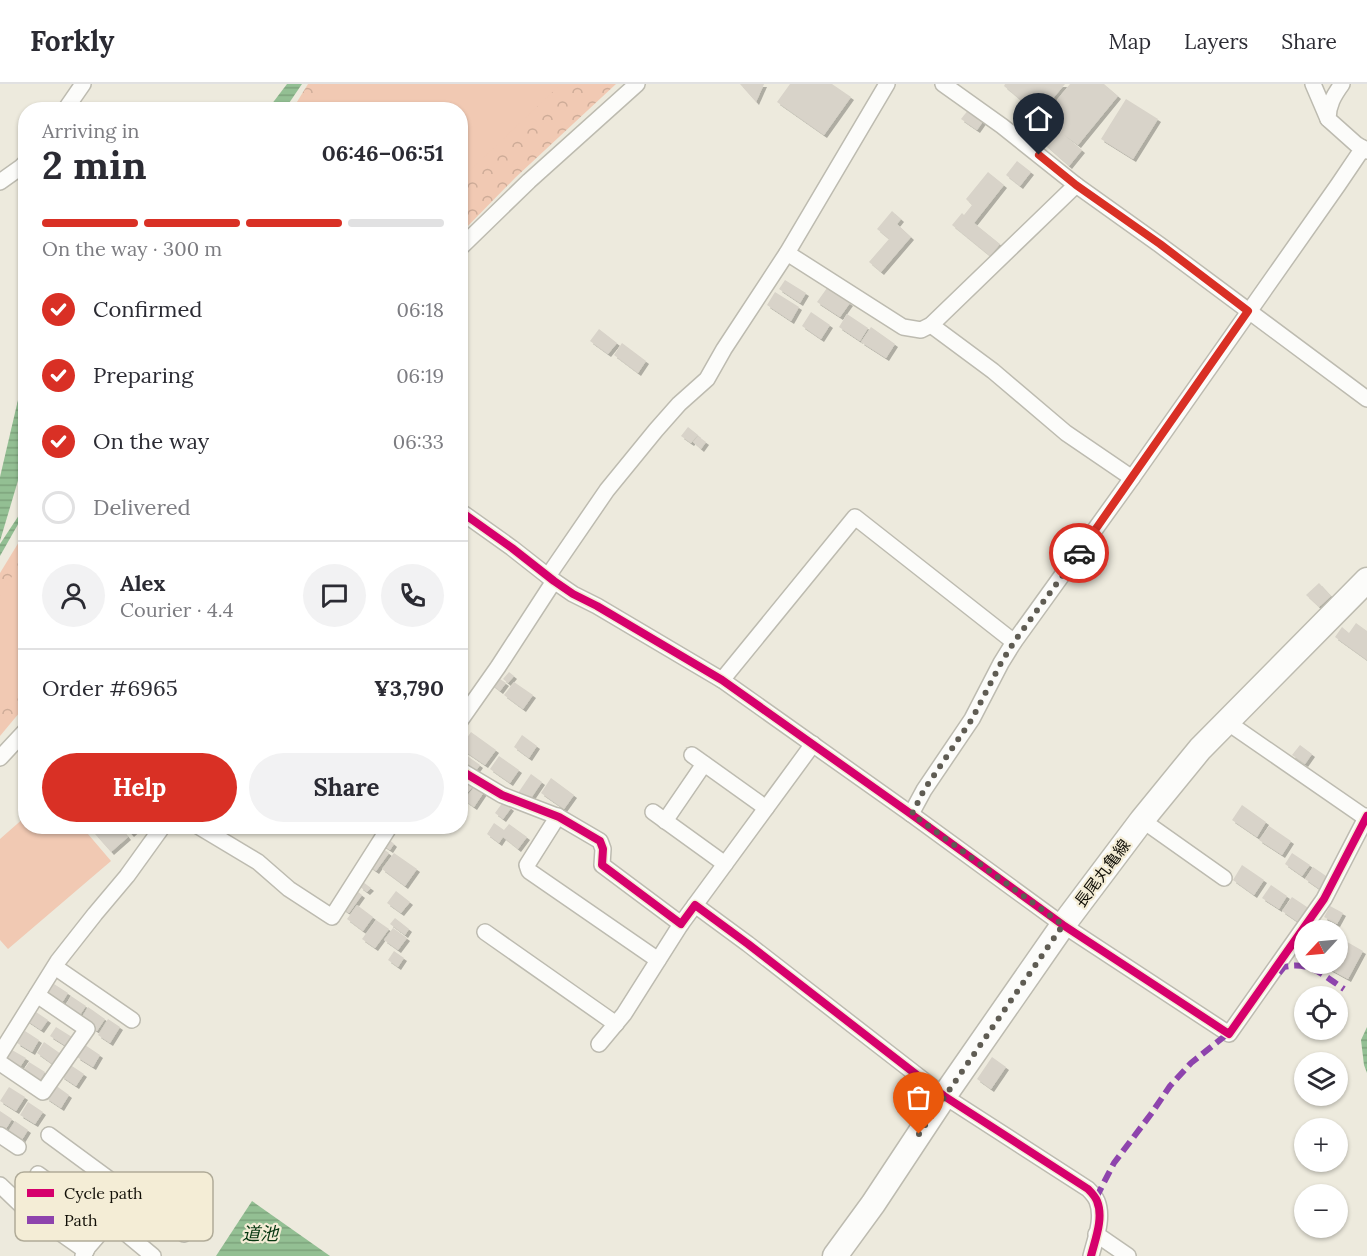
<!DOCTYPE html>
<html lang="en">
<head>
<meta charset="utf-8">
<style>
	body { margin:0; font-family:Lora,"Noto Sans JP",serif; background:#f2f2f3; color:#2b2b33; height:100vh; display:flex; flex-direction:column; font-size:22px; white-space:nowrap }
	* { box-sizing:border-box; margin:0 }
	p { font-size:20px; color:#7c7c81 }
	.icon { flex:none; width:33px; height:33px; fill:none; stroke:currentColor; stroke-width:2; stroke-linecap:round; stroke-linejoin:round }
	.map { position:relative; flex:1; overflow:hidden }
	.sheet { position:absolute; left:18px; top:18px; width:450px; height:732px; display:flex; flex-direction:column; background:#fff; border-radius:24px; box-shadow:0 2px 4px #0004 }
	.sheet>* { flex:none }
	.needle { width:39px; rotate:244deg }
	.tools { position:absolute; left:1294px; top:836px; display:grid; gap:12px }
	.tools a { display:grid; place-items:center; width:54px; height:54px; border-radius:50%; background:#fff; box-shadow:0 2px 4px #0004; font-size:30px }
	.pin { position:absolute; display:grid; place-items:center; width:51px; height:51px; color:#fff; margin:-62px -26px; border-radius:50% 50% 50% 0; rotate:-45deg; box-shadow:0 0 6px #0007 }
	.pin .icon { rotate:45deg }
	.courier { position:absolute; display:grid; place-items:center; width:60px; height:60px; margin:-30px; border:4px solid #d93025; border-radius:50%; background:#fff; color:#222; box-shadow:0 2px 8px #0007 }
	.headline em { font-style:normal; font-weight:700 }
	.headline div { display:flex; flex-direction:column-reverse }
	.headline { display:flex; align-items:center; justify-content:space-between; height:102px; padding:0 24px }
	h1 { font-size:39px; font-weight:700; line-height:45px }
	.bar { display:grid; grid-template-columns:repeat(4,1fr); gap:9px 6px; align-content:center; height:72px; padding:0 24px }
	.bar i { height:8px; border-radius:4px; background:#e1e1e2 }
	.bar .selected { background:#d93025 }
	.bar p { grid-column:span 4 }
	.line { display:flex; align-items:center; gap:15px; padding:0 24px; border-top:2px solid #e1e1e2 }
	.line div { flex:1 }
	.round { display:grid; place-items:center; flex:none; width:63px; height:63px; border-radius:32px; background:#f2f2f3 }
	ol { padding:0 24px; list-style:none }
	li { display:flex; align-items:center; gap:18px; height:66px }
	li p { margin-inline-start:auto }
	li .icon { padding:6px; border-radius:50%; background:#d93025; color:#fff; stroke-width:4 }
	li:last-child { color:#7c7c81 }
	li i { width:33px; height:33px; border:3px solid #e1e1e2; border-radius:50% }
	.primary-button { display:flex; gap:12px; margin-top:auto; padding:12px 24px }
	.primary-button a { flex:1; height:69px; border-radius:36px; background:#d93025; color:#fff; font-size:24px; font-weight:700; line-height:69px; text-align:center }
	.primary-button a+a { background:#f2f2f3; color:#2b2b33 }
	header { display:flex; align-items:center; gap:36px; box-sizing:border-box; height:84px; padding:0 30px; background:#fff; border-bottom:2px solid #e1e1e2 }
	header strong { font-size:28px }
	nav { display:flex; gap:33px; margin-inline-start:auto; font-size:21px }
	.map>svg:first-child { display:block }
</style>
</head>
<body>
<header>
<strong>Forkly</strong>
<nav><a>Map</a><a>Layers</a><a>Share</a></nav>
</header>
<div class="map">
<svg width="1367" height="1172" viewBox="0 0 1367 1172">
	<defs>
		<pattern id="park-crowns" width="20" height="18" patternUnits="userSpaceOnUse" patternTransform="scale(1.5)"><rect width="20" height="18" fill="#f1c9b3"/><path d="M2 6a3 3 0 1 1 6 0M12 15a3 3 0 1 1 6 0" fill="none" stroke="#ceac98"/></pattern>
		<pattern id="water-rules" width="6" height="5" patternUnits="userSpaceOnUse" patternTransform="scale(1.5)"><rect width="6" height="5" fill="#93bf93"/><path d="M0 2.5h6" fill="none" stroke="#7ea37d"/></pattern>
		<filter id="shadow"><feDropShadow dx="3" dy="3" stdDeviation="0" flood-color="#0004"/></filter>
	</defs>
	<rect width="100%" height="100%" fill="#edeadd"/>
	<g fill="url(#park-crowns)">
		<path d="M 308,0 L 616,0 L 516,93 L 461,149 L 460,26 L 292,26 Z"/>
		<path d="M 25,448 L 25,622 L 0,652 L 0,489 Z"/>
	</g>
	<g fill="#f1c9b3">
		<path d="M 323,0 L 561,0 L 461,95 L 460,26 L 307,25 Z"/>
		<path d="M 25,471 L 25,599 L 0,626 L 0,512 Z"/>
		<path d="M 25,733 L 26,742 L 82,743 L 111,777 L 8,865 L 0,856 L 0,755 Z"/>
	</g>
	<g fill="url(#water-rules)">
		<path d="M 287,0 L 302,0 L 285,25 L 268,25 Z"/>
		<path d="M 25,286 L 25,373 L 0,457 L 0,393 Z"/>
		<path d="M 25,422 L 25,428 L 0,472 L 0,460 Z"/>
		<path d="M 1367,943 L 1367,989 L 1364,981 L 1361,956 Z"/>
		<path d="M 252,1117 L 330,1172 L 216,1172 Z"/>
	</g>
	<g fill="#d8d3c9" filter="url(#shadow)">
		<path d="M 740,0 L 764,0 L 756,18 Z"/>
		<path d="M 790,0 L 832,0 L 851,13 L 824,51 L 777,18 Z"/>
		<path d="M 1005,0 L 1065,0 L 1039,31 L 1004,2 Z"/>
		<path d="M 1070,0 L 1104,0 L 1118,12 L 1078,61 L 1064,51 L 1082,66 L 1069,82 L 1043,59 L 1056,43 L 1043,33 Z"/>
		<path d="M 1126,15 L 1158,35 L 1133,75 L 1101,55 Z"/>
		<path d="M 969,25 L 984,36 L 977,46 L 961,35 Z"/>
		<path d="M 1017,77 L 1031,88 L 1020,102 L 1006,91 Z"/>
		<path d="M 988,88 L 1004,101 L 974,139 L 1000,160 L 990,172 L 952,141 L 962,129 L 964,131 L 972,121 L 966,115 Z"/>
		<path d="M 892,127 L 901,135 L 897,140 L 911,153 L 881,188 L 869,178 L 889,155 L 877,145 Z"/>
		<path d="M 785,196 L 806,209 L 800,219 L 779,205 Z"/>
		<path d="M 827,204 L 850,219 L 840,233 L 817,218 Z"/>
		<path d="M 775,208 L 799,223 L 791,237 L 767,221 Z"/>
		<path d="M 811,228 L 830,241 L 821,255 L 802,242 Z"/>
		<path d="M 847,230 L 868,244 L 860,257 L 839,243 Z"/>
		<path d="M 871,243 L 895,260 L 886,274 L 861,258 Z"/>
		<path d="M 599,245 L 617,259 L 608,270 L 590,257 Z"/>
		<path d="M 622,259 L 646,277 L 638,289 L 614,271 Z"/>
		<path d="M 688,343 L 698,351 L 691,359 L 681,352 Z"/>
		<path d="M 698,352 L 706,358 L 701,365 L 693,358 Z"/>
		<path d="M 1319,499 L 1331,512 L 1319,523 L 1306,511 Z"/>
		<path d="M 1356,539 L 1367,547 L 1367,576 L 1335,553 L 1342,543 L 1349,549 Z"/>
		<path d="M 509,588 L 514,592 L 508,599 L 503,595 Z"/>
		<path d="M 497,593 L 506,599 L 500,607 L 491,600 Z"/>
		<path d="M 514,598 L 533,611 L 523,625 L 504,611 Z"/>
		<path d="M 471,648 L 496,666 L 485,681 L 460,664 Z"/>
		<path d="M 522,651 L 537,662 L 529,674 L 514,663 Z"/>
		<path d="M 1300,661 L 1312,670 L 1305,680 L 1292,671 Z"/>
		<path d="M 466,671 L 480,681 L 473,691 L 460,679 Z"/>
		<path d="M 499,672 L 519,686 L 510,699 L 490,685 Z"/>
		<path d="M 531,690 L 542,698 L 529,717 L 518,709 Z"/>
		<path d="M 460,693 L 473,702 L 464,713 L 460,710 Z"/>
		<path d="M 551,694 L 574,711 L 564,725 L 541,709 Z"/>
		<path d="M 475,702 L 484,708 L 474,723 L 464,716 Z"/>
		<path d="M 503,718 L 511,724 L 503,735 L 495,729 Z"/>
		<path d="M 1242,721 L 1266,738 L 1257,753 L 1232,736 Z"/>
		<path d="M 494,739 L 504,746 L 509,740 L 527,753 L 518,765 L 503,753 L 499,759 L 487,750 Z"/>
		<path d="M 105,742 L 119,742 L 128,753 L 111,768 L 95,750 Z"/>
		<path d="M 124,742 L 140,742 L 131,750 Z"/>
		<path d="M 1269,742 L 1291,757 L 1282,771 L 1259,756 Z"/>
		<path d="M 386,753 L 394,760 L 390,766 L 381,760 Z"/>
		<path d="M 379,762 L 389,769 L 376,787 L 366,780 Z"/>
		<path d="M 394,769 L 417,785 L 405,802 L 382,785 Z"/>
		<path d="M 1292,769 L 1310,781 L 1302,792 L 1285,780 Z"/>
		<path d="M 1242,781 L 1264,796 L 1254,811 L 1233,796 Z"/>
		<path d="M 1313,783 L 1329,794 L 1321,806 L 1305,795 Z"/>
		<path d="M 363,798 L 371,804 L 367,808 L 360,803 Z"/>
		<path d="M 1271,801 L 1287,812 L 1279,825 L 1262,814 Z"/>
		<path d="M 353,804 L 362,811 L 349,829 L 340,823 Z"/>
		<path d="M 396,807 L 410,818 L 401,829 L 387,819 Z"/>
		<path d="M 1292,813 L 1310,825 L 1301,840 L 1282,827 Z"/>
		<path d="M 357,821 L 373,833 L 363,847 L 347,835 Z"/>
		<path d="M 1330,822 L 1343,829 L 1337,840 L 1324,833 Z"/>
		<path d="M 395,834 L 409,845 L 405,851 L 390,840 Z"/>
		<path d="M 376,836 L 389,845 L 375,864 L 362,855 Z"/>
		<path d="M 1320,839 L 1333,846 L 1316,846 Z"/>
		<path d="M 393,844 L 407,854 L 398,866 L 384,856 Z"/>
		<path d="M 1342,855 L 1363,867 L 1348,895 L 1326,883 L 1329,879 L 1338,879 L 1338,862 Z"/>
		<path d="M 394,867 L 404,874 L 398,883 L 388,876 Z"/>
		<path d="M 54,900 L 68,909 L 60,922 L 46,913 Z"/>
		<path d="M 71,912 L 86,922 L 78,934 L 63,925 Z"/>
		<path d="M 88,923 L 105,935 L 97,947 L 80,936 Z"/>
		<path d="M 33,926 L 48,936 L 41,946 L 26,936 Z"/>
		<path d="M 108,935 L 120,943 L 110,959 L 98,951 Z"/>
		<path d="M 56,943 L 72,953 L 66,962 L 50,952 Z"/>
		<path d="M 25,947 L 39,956 L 32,968 L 17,959 Z"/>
		<path d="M 44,958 L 61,970 L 54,981 L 37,969 Z"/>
		<path d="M 85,961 L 100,971 L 93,983 L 77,973 Z"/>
		<path d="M 12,966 L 26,974 L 18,986 L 5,977 Z"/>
		<path d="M 992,973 L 1006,983 L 991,1005 L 977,995 Z"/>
		<path d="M 29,978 L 45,988 L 39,998 L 23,987 Z"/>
		<path d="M 69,980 L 84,990 L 76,1002 L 61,992 Z"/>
		<path d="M 55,1001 L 69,1011 L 61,1024 L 46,1014 Z"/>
		<path d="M 9,1003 L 25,1013 L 16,1027 L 0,1017 Z"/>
		<path d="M 28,1018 L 43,1028 L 35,1040 L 20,1031 Z"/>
		<path d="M 0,1027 L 12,1035 L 4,1048 L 0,1046 Z"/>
		<path d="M 15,1037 L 28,1046 L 20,1059 L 6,1051 Z"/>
	</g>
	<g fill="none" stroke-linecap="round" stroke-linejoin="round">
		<g stroke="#bdbbb0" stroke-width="18">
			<g id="street">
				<path d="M 943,0 L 1002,42 L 1076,101 L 1160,161 L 1367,315"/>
				<path d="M 1313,0 L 1328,35"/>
				<path d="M 1342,0 C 1334,11 1328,21 1328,35 L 1356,60 L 1367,67"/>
				<path d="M 65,26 L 83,0"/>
				<path d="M 0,98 L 21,83 L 26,78"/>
				<path d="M 460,164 L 529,97 L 637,0"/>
				<path d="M 787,169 L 903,243 L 921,246 L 931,241 L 1076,101"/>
				<path d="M 931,241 L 993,287 L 1066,349 L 1132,394"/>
				<path d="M 460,427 L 512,464 L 554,497 L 573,510 L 597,522 L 722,596 L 911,730 L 1063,841 L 1229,950 L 1324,815 L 1367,732"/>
				<path d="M 548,492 L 607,406 L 656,346 L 679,320 L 707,295 L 724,265 L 787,169 L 887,0"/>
				<path d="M 722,596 L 855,433 L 1014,558"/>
				<path d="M 460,637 L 498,583 L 554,497"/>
				<path d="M 1227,638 L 1366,734"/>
				<path d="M 692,671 L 766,724"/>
				<path d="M 0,674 L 26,646"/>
				<path d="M 460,686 L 502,711 L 559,733 L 600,757 L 603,765 L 602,781 L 681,840 L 695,821 L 748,860 L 944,1012 L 1088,1105 C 1092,1109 1095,1112 1097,1117 C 1104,1134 1095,1156 1091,1172"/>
				<path d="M 653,728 L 725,780"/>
				<path d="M 911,730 L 924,706 L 972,635 L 1001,579 L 1014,558 L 1132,394 L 1338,101 L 1363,64"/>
				<path d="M 558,732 L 527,781 L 529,787 L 658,876"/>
				<path d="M 1142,736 L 1224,794"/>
				<path d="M 665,737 L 704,680"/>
				<path d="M 198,742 L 258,778 L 289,805 L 332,833 L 390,742"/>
				<path d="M 695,821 L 813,660"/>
				<path d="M 485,848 L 616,940"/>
				<path d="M 55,883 L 132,936"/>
				<path d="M 599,960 L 624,930 L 681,840"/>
				<path d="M 0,970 L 58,877 L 95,830 L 127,792 L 163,742"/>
				<path d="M 0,979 L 43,1008 L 87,945 L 37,911"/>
				<path d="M 0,1051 L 18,1063"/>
				<path d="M 49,1051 L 132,1112"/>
				<path d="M 38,1090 L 108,1141"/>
				<path d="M 0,1101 L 22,1122 L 86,1167"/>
				<path d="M 111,1137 L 153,1172"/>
				<path d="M 1096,1150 L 1128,1172"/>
				<path d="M 83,1172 L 88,1163 L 134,1110 L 184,1150"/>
			</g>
		</g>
		<g stroke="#bdbbb0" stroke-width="27">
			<path id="primary" d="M 835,1172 L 873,1120 L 949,1005 L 1063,841 L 1142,736 L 1200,665 L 1367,496"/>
		</g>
		<use href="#street" stroke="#fcfcfa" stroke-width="15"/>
		<use href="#primary" stroke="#fcfcfa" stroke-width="24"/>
		<g stroke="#8e44ad" stroke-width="6" stroke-dasharray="12 6" stroke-linecap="butt">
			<path d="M 1279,889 L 1284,883 C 1310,877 1323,891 1344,905"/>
			<path d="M 1096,1114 L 1114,1079 L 1151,1030 L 1170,1002 L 1191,979 L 1231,947"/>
		</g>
		<g stroke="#f4edd6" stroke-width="11">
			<g id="cycleway">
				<path d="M 460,427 L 512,464 L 554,497 L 573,510 L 597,522 L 722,596 L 911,730 L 1063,841 L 1229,950 L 1324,815 L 1367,732"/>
				<path d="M 460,686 L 502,711 L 559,733 L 600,757 L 603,765 L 602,781 L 681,840 L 695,821 L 748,860 L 944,1012 L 1088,1105 C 1092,1109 1095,1112 1097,1117 C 1104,1134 1095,1156 1091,1172"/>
			</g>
		</g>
		<use href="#cycleway" stroke="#d6006c" stroke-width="8"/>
	</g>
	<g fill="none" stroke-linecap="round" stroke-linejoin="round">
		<path stroke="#5f5c53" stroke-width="6" stroke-dasharray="0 10.8" d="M 919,1050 L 1063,841 L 912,730 L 924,706 L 972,635 L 1001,579 L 1014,558 L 1079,469"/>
		<path stroke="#d93025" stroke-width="8" d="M 1039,71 L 1076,101 L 1160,160 L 1248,227 L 1079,469"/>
	</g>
	<g text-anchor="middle" stroke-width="4.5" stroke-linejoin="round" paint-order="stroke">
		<g font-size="16" fill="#121008" stroke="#f4edd6">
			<text transform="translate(1102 789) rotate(-53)" y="6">長尾丸亀線</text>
		</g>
		<g font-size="18" font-style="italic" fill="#063610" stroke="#f4edd6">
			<text x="260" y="1156">道池</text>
		</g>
	</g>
	<rect x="15" y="1088" width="198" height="69" rx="9" fill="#f4edd6" stroke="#b0ab98" stroke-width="1.5"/>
	<rect x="27" y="1105" width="27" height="8" fill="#d6006c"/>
	<rect x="27" y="1132" width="27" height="8" fill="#8e44ad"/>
	<g font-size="16" fill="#121008">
		<text x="64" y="1115">Cycle path</text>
		<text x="64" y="1142">Path</text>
	</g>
</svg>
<div class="tools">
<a><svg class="needle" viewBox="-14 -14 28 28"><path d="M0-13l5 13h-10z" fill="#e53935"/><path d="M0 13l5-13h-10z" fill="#7c7c81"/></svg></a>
<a><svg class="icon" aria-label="locate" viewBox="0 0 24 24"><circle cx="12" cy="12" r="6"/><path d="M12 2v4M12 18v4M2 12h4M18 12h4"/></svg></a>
<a><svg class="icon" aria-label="layers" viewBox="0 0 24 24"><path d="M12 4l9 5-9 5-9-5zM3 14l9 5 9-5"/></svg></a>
<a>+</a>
<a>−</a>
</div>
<div class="pin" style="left:919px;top:1050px;background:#ea580c"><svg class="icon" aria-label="bag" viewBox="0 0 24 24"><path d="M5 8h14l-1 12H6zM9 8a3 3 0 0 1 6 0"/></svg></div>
<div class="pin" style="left:1039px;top:71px;background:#1f2937"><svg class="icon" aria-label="home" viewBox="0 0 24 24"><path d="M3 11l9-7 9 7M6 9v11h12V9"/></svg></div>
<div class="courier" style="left:1079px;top:469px"><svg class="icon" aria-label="car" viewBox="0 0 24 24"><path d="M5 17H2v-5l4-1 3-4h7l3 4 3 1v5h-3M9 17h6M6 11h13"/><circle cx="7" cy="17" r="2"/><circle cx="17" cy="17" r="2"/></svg></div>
<section class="sheet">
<div class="headline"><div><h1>2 min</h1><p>Arriving in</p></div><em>06:46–06:51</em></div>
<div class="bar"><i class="selected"></i><i class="selected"></i><i class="selected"></i><i></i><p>On the way · 300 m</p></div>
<ol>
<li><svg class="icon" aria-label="check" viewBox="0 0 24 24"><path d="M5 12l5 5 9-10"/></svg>Confirmed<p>06:18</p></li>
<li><svg class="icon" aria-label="check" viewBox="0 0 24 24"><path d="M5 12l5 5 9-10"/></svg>Preparing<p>06:19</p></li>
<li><svg class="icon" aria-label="check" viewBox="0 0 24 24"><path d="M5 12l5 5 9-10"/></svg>On the way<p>06:33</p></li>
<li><i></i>Delivered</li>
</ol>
<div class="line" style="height:108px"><a class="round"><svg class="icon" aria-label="person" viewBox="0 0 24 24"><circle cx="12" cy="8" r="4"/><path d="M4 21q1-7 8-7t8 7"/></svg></a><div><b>Alex</b><p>Courier · 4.4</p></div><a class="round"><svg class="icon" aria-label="chat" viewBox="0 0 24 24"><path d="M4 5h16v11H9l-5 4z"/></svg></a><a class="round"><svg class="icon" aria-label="phone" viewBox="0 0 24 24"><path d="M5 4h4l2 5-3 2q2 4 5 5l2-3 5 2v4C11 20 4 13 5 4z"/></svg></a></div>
<div class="line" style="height:78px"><div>Order #6965</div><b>¥3,790</b></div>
<div class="primary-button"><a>Help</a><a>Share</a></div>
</section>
</div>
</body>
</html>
